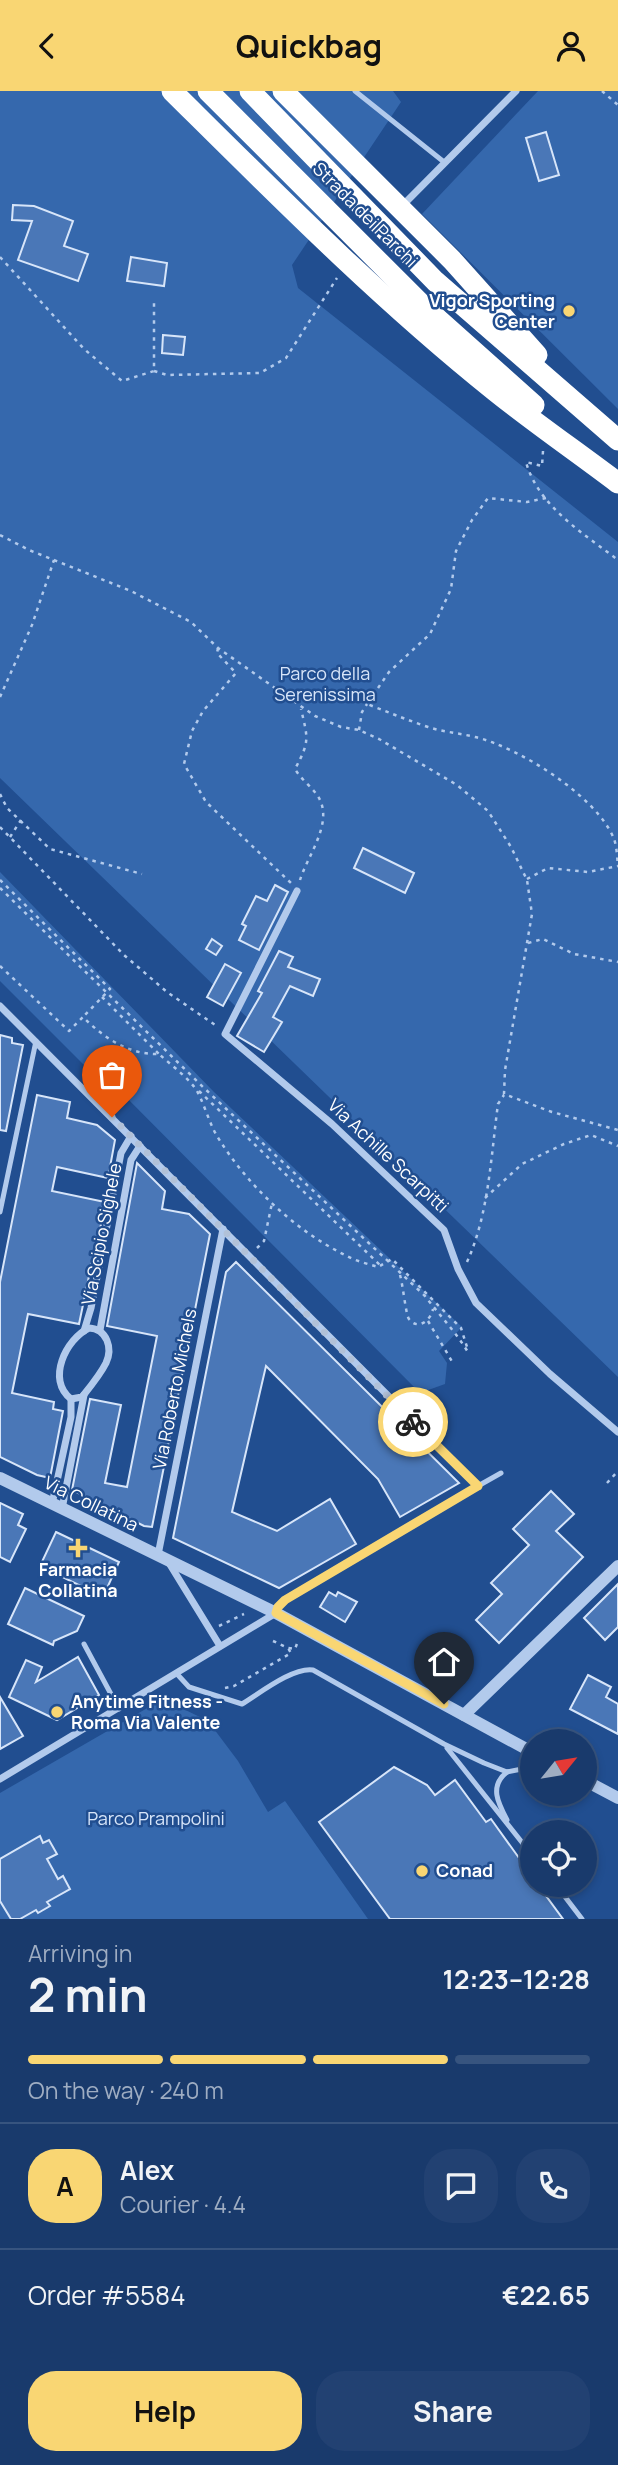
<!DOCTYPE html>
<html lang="en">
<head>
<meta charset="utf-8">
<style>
	body { margin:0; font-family:Manrope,sans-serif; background:#224172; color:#f1f3f6; height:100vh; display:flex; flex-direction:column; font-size:26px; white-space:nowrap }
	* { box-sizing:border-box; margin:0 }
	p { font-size:23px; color:#9fadc2 }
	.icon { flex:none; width:38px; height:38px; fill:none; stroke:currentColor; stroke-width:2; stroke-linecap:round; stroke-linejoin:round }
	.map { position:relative; height:1828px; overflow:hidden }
	.panel { display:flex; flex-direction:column; background:#193a6c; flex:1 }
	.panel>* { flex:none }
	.needle { width:46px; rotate:60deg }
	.fabs { position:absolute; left:520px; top:1638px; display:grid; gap:14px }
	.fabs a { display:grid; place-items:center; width:77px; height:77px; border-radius:50%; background:#193a6c; box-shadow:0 4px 10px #0003,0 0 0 2px #37547f; font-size:35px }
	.pin { position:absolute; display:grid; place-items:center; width:60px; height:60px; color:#fff; margin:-72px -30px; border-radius:50% 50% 50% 0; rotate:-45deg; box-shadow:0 0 7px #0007 }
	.pin .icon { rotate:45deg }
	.courier { position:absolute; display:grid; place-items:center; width:70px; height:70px; margin:-35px; border:5px solid #f9d673; border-radius:50%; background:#fff; color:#222; box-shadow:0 2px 9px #0007 }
	.overview em { font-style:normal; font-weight:700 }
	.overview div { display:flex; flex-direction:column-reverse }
	.overview { display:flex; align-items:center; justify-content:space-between; height:119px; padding:0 28px }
	h1 { font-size:46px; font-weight:700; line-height:52px }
	.bar { display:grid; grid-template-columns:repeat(4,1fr); gap:10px 7px; align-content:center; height:84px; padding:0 28px }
	.bar i { height:9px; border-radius:5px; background:#37547f }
	.bar .current { background:#f9d673 }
	.bar p { grid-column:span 4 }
	.line { display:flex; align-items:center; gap:18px; padding:0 28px; border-top:2px solid #37547f }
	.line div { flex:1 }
	.round { display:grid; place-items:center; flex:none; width:74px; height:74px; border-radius:28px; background:#224172 }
	.primary-button { display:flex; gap:14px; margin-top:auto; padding:14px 28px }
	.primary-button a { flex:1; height:80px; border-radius:28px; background:#f9d673; color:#111; font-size:28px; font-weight:700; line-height:80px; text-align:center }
	.primary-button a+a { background:#224172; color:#f1f3f6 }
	header { display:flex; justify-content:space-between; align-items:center; height:91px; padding:0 28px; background:#f9d673; color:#111; font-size:32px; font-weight:700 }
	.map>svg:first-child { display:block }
</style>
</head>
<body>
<header><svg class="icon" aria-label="back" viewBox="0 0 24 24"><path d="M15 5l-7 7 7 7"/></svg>Quickbag<svg class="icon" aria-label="person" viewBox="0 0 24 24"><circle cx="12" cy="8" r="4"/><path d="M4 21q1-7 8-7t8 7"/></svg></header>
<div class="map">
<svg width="618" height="1828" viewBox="0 0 618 1828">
	<rect width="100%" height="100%" fill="#214e90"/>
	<g fill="#3568ad">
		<path d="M 0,0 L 393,0 L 401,11 L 292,174 L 298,197 L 618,451 L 618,1286 L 0,687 Z"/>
		<path d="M 538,0 L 618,0 L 618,318 L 422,123 Z"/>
		<path d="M 0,781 L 214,1001 L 462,1236 L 439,1260 L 447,1272 L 445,1293 L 420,1302 L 113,993 L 108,998 L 0,890 Z"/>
		<path d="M 163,1608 L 208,1630 L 238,1670 L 268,1721 L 285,1710 L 368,1828 L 0,1828 L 0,1702 Z"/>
	</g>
	<g fill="#4a77b7" stroke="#d7e5f9" stroke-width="2">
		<path d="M 546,41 L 559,84 L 539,90 L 526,47 Z"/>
		<path d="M 13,114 L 34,115 L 73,130 L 64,155 L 88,163 L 78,190 L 18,169 L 32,130 L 12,129 Z"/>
		<path d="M 131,166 L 167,172 L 164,195 L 127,190 Z"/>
		<path d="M 163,244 L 185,246 L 183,264 L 162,262 Z"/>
		<path d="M 363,757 L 414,782 L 405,802 L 354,777 Z"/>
		<path d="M 275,794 L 288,801 L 259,859 L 239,849 L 246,835 L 242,833 L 256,805 L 267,810 Z"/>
		<path d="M 212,848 L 222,855 L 216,864 L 206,858 Z"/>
		<path d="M 279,860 L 293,866 L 288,876 L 320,888 L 313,905 L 290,895 L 273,926 L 282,931 L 264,961 L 237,945 L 262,902 L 258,900 Z"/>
		<path d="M 225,873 L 241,882 L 223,915 L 207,906 Z"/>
		<path d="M 0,944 L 12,947 L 12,952 L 23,954 L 6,1040 L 0,1039 Z"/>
		<path d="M 37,1004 L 70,1011 L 67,1027 L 97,1034 L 115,1049 L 108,1087 L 57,1076 L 52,1100 L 105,1111 L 95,1166 L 93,1166 L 79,1233 L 28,1223 L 12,1302 L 54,1311 L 53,1318 L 63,1320 L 50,1387 L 37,1384 L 0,1366 L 0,1191 Z"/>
		<path d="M 137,1072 L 165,1100 L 162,1118 L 189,1123 L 210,1143 L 152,1436 L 144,1435 L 72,1399 L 90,1308 L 121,1314 L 105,1392 L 127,1396 L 157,1245 L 107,1235 Z"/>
		<path d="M 236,1171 L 459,1392 L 400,1426 L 378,1388 L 266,1275 L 232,1421 L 277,1440 L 330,1408 L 356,1453 L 279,1497 L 173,1447 L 226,1181 Z"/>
		<path d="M 551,1400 L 574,1423 L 556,1440 L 583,1466 L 499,1552 L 476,1529 L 502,1503 L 491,1492 L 529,1454 L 513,1438 Z"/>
		<path d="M 0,1412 L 23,1423 L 18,1434 L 26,1438 L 10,1471 L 0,1466 Z"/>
		<path d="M 56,1441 L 119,1471 L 103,1506 L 40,1475 Z"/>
		<path d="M 618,1493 L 618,1536 L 605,1549 L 584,1527 Z"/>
		<path d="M 25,1497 L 84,1525 L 77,1540 L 54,1550 L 53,1554 L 8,1533 Z"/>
		<path d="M 329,1501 L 336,1505 L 338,1501 L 357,1511 L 345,1531 L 320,1516 Z"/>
		<path d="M 464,1563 L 472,1571 L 463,1581 L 455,1573 Z"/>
		<path d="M 78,1566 L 99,1604 L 57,1629 L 9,1606 L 26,1569 L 42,1576 L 36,1591 Z"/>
		<path d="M 588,1584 L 611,1596 L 606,1606 L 618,1613 L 618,1643 L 570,1618 Z"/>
		<path d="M 0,1606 L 23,1645 L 0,1658 Z"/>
		<path d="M 394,1676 L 427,1694 L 435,1704 L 455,1689 L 486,1731 L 491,1728 L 532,1785 L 532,1794 L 538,1794 L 563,1828 L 390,1828 L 319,1731 Z"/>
		<path d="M 40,1745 L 43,1752 L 49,1749 L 57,1763 L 47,1768 L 58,1788 L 63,1785 L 70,1798 L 47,1811 L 50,1815 L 38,1822 L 36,1819 L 20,1828 L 11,1828 L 0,1810 L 0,1768 Z"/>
	</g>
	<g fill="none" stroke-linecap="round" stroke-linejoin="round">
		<g stroke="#b2caec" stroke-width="2.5" stroke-dasharray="3.5 5" stroke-linecap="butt">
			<path d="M 602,0 L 618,14"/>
			<path d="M 0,166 L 84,258 L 122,290 L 154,280 L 154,212"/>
			<path d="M 154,280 L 167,284 L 260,282 L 286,267 L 337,187"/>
			<path d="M 543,360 L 542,375 L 526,371 C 538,415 584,443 618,469"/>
			<path d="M 546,407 L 527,411 L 488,407 L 472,429 L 456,460 L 451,498 L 430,543 L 389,581 L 367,613 C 388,621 407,629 428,636 C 443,641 459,642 475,646 C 518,656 597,705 614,748 C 617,756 617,767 618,775"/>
			<path d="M 0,444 L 29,459 L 131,500 L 191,531 L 218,557 L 315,625 L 341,636 L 359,639 L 379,648 L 457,694 L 488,720 L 511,756 L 527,789 L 532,823 L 505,979 L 504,1003 L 552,1021 L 618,1039"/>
			<path d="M 218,557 L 217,562 L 236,582 L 203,620 L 192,640 L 184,673 L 206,711 L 292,793"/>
			<path d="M 0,606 L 32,534 L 54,469"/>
			<path d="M 359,639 L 362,621 L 367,613"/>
			<path d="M 0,703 L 7,717 L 50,758 L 142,783"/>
			<path d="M 0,736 L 124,864 L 167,901 L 218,936"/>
			<path d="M 10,746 L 21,729"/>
			<path d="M 527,788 L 548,777 L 588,781 L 618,775"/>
			<path d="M 0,789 L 110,898 L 83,926"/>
			<path d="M 300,789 C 307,766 332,734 320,709 C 315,698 301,689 295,678 C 310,650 308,648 301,618"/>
			<path d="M 0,797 L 203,996 L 425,1205 C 440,1225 457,1242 469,1263"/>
			<path d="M 528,852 L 543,848 L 574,863 L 618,871"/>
			<path d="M 0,875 L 69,940 L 83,926 C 104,947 129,964 159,963 C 171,974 185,984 195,997 C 202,1006 209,1032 217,1045 C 247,1094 295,1140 347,1165 C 356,1170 368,1173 378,1176 L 392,1168 L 461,1237 L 467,1256"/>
			<path d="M 102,906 L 159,963"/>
			<path d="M 199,1000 L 381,1175"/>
			<path d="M 485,1107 L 522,1073 L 564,1053 L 591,1044 L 618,1055"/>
			<path d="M 257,1157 L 264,1150 L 272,1112"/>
			<path d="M 467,1171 C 489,1123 491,1064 498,1013 L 504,1004"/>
			<path d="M 400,1184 C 403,1194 406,1225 409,1228 C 418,1240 431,1229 433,1218"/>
			<path d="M 428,1230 L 453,1272"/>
			<path d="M 607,1392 L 618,1380"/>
			<path d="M 219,1535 L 244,1523"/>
			<path d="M 273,1550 L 288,1557 L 295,1558 L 298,1550"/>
			<path d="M 225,1597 L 234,1595 L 291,1562 L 288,1557"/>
		</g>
		<g stroke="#b2caec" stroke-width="5">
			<path d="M 355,0 L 444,71"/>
			<path d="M 0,1121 L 36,950"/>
			<path d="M 478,1395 L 501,1382"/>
			<path d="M 84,1553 L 119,1618"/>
			<path d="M 177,1583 L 189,1596 L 242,1613 C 260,1602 293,1576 313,1579 L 444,1653 L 484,1672 L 507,1681 L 532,1676"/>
			<path d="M 447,1657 L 532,1764"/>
			<path d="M 507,1681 C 489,1695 498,1712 507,1729"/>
			<path d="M 556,1794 L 582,1828"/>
		</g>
		<g stroke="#b2caec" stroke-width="7">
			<path d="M 407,110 L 516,0"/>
			<path d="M 297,800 L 225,943 L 332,1033 L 444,1139 L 458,1178 L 476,1212 L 550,1283 L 618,1341"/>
			<path d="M 0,915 L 478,1395 L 285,1509 L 278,1516 L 276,1522 L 0,1688"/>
			<path d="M 89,1237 C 107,1238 113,1257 106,1272 C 100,1284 90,1296 82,1306 L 71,1308 C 46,1289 66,1248 89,1237 Z"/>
			<path d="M 100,1239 L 131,1069 L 140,1055"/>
			<path d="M 84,1240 L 91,1217 L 121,1062 L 131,1045"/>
			<path d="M 52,1413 L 71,1326 L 71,1308"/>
			<path d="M 62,1418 L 84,1304"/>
			<path d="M 158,1464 L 223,1138"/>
			<path d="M 169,1472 L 220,1555"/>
		</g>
		<g stroke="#b2caec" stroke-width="12">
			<path d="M 0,1387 L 276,1522 L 532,1661"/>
			<path d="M 464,1624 L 618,1475"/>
			<path d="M 584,1689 L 618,1707"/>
		</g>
		<g stroke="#fff" stroke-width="21">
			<path d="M 172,0 C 276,103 380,208 495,300 C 535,332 577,361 618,392"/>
			<path d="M 208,0 L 421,213 L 534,314"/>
			<path d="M 250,0 L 435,190 L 618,349"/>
			<path d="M 283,0 L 452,169 L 537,264"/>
		</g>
	</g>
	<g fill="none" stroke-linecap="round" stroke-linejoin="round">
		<path stroke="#b1c1d8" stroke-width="7" stroke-dasharray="0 12.6" d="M 112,1026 L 413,1331"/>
		<path stroke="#f9d673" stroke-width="9" d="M 413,1331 L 478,1395 L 285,1509 L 278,1516 L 276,1522 L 444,1613"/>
	</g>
	<g fill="#f9d673" stroke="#214e90" stroke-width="2.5">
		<circle cx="569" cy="220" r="7"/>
		<path d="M74.5 1446.5h7v7h7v7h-7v7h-7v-7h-7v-7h7z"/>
		<circle cx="57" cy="1621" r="7"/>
		<circle cx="422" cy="1780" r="7"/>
	</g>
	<g text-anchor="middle" stroke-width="5" stroke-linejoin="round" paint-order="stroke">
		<g font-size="18" fill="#fff" stroke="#214e90">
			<text transform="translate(365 124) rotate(45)" y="6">Strada dei Parchi</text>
			<text transform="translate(388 1065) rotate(43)" y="6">Via Achille Scarpitti</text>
			<text transform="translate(102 1143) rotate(-79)" y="6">Via Scipio Sighele</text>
			<text transform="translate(175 1298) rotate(-79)" y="6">Via Roberto Michels</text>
			<text transform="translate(91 1413) rotate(26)" y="6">Via Collatina</text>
		</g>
		<g font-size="18" font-weight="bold" fill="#fff" stroke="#214e90" text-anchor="start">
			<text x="555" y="216" text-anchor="end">Vigor Sporting<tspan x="555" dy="21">Center</tspan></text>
			<text x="78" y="1485" text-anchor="middle">Farmacia<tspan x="78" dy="21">Collatina</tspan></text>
			<text x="71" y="1617">Anytime Fitness -<tspan x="71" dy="21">Roma Via Valente</tspan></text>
			<text x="436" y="1786">Conad</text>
		</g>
		<g font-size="18" fill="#d7e5f9" stroke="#214e90">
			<text x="325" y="589">Parco della<tspan x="325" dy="21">Serenissima</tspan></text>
			<text x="156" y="1734">Parco Prampolini</text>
		</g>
	</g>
</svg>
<div class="fabs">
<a><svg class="needle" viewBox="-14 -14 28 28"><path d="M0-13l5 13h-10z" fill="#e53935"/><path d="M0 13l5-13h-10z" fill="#9fadc2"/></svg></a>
<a><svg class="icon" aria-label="locate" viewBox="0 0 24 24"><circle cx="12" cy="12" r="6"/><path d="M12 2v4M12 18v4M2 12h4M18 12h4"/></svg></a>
</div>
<div class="pin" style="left:112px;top:1026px;background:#ea580c"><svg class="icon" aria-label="bag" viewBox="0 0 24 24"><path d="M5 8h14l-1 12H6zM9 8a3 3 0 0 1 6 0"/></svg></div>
<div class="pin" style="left:444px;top:1613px;background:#1f2937"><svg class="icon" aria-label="home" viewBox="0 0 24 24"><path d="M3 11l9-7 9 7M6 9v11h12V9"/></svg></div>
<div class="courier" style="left:413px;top:1331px"><svg class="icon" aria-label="bike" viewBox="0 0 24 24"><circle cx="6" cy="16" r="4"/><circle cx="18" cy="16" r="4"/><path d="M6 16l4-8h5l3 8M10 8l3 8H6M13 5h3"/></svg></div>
</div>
<section class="panel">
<div class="overview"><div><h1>2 min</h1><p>Arriving in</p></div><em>12:23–12:28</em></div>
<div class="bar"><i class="current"></i><i class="current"></i><i class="current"></i><i></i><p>On the way · 240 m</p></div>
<div class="line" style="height:126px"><b class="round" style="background:#f9d673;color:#111">A</b><div><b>Alex</b><p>Courier · 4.4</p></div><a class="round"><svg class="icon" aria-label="chat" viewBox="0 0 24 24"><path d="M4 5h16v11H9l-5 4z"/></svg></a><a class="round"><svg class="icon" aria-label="phone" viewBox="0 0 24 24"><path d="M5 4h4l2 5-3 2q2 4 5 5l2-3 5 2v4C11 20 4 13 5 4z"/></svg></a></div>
<div class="line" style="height:91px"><div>Order #5584</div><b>€22.65</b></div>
<div class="primary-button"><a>Help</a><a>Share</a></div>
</section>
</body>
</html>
